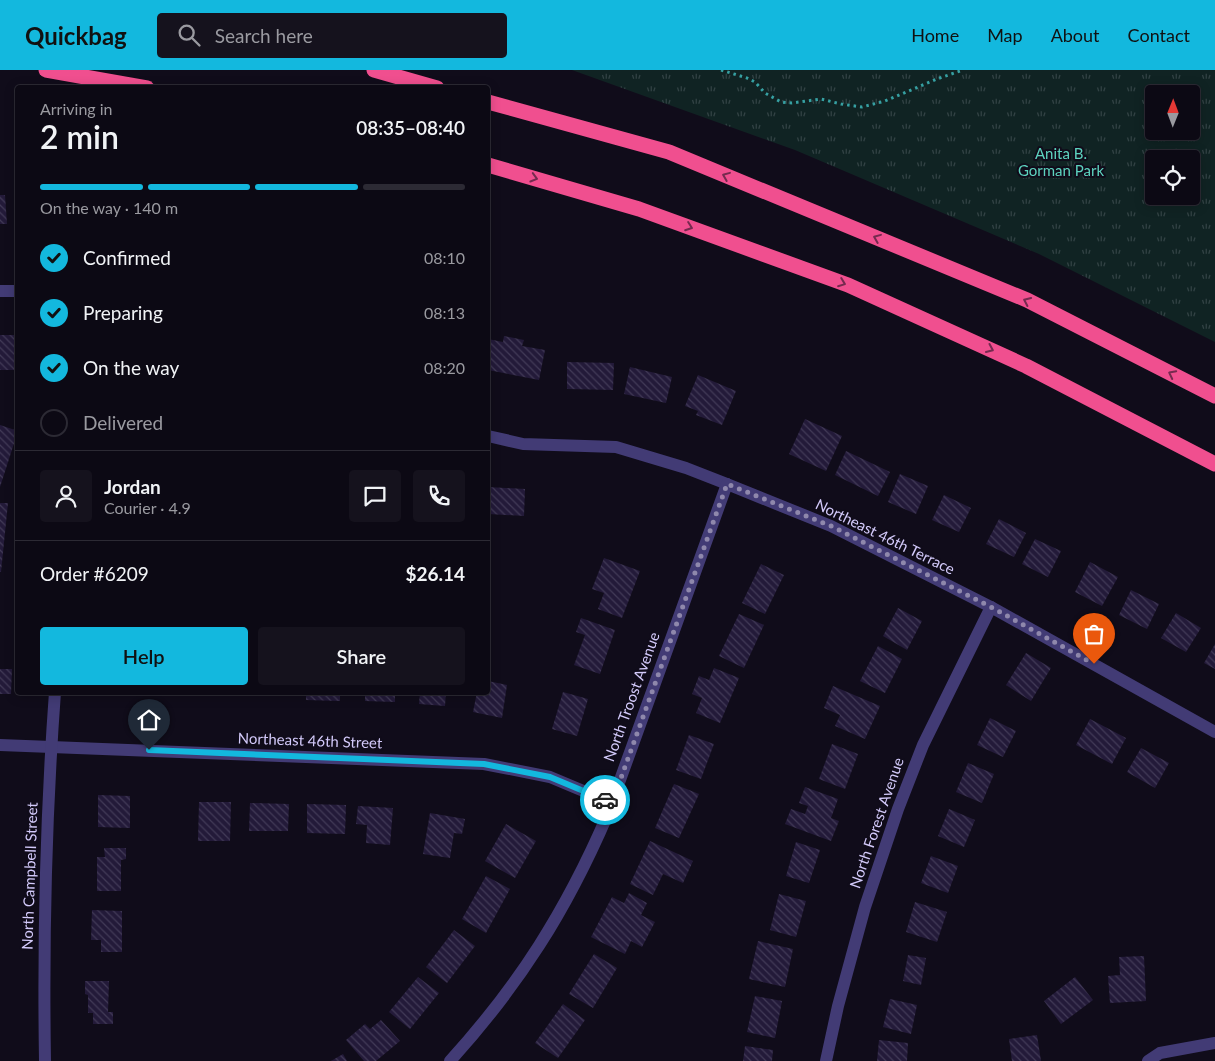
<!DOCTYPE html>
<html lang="en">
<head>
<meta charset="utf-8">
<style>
	body { margin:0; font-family:Lato,sans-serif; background:#15121d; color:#f1f3f6; height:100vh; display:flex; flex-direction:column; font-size:19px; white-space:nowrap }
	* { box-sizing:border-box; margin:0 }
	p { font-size:16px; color:#9a9aa0 }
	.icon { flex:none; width:28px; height:28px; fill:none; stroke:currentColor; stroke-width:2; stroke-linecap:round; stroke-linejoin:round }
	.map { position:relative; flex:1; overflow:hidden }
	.drawer { position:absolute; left:15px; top:15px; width:475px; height:610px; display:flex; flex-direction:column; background:#0c0914; border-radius:5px; box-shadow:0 2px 12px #0003,0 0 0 1px #2c2a34 }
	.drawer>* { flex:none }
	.needle { width:32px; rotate:1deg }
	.fabs { position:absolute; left:1145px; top:15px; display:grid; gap:10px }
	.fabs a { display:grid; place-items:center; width:55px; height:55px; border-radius:5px; background:#0c0914; box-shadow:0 2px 12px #0003,0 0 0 1px #2c2a34; font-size:25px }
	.pin { position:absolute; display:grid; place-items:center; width:42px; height:42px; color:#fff; margin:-51px -21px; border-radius:50% 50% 50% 0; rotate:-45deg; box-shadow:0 0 5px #0007 }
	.pin .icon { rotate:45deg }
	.courier { position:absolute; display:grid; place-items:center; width:50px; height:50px; margin:-25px; border:4px solid #13b8de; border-radius:50%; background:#fff; color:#222; box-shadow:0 1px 6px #0007 }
	.headline em { font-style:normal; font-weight:600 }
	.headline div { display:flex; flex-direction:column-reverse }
	.headline { display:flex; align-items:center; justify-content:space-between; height:85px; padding:0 25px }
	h1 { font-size:32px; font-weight:600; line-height:38px }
	.bar { display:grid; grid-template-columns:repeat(4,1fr); gap:8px 5px; align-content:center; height:60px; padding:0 25px }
	.bar i { height:6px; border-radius:4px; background:#2c2a34 }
	.bar .active { background:#13b8de }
	.bar p { grid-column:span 4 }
	.line { display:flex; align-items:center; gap:12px; padding:0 25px; border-top:1px solid #2c2a34 }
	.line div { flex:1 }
	.round { display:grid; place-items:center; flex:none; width:52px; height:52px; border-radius:5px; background:#15121d }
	ol { padding:0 25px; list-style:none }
	li { display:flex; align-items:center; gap:15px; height:55px }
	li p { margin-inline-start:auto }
	li .icon { padding:5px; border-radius:50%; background:#13b8de; color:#111; stroke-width:4 }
	li:last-child { color:#9a9aa0 }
	li i { width:28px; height:28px; border:2px solid #2c2a34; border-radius:50% }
	.button { display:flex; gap:10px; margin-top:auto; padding:10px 25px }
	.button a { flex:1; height:58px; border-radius:5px; background:#13b8de; color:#111; font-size:20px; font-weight:600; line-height:58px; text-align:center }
	.button a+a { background:#15121d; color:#f1f3f6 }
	header { display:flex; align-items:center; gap:30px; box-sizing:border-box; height:70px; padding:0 25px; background:#13b8de; color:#111 }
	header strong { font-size:24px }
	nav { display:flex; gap:28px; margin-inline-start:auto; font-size:18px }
	.search { width:350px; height:45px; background:#15121d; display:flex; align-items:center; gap:12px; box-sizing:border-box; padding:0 18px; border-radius:5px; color:#9a9aa0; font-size:19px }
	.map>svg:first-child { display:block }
</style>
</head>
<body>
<header>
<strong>Quickbag</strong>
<div class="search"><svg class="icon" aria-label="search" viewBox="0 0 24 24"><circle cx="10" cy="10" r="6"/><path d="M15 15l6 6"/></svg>Search here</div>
<nav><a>Home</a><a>Map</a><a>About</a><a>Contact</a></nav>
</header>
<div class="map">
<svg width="1215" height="991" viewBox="0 0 1215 991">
	<defs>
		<pattern id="grass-tufts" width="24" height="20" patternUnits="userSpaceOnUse" patternTransform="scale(1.25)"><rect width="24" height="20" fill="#102323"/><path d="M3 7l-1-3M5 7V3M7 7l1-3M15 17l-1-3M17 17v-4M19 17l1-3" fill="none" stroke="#324244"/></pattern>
		<pattern id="building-back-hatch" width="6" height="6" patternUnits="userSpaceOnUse" patternTransform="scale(1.25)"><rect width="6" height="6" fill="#231a39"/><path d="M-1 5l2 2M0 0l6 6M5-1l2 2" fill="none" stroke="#423a57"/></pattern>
	</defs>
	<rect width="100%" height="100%" fill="#100c1a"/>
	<path fill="url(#grass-tufts)" fill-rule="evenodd" d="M 572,0 L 1215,0 L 1215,272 L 1039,184 L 795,80 ZM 1154,24 L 1191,24 L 1191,61 L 1154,61 ZM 1154,89 L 1191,89 L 1191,126 L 1154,126 Z"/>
	<g fill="url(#building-back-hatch)">
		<path d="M 0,125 L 5,125 L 7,154 L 0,154 Z"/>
		<rect x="0" y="265" width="18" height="35"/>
		<path d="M 504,266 L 524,270 L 522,276 L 545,280 L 539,310 L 488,300 L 488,269 L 503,272 Z"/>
		<path d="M 567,292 L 614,293 L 613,320 L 567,319 Z"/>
		<path d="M 630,297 L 672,307 L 666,333 L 624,324 Z"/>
		<path d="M 698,305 L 736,321 L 722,355 L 696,345 L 698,341 L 685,336 Z"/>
		<path d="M 805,349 L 842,366 L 826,401 L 789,384 Z"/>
		<path d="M 0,355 L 18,361 L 0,417 Z"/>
		<path d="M 846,381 L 890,402 L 878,426 L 835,405 Z"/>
		<path d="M 900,404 L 928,416 L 916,444 L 888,432 Z"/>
		<path d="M 488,417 L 525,419 L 524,446 L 488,444 Z"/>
		<path d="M 944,425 L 971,438 L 959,462 L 932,450 Z"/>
		<path d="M 0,433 L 8,433 L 1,502 L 0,502 Z"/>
		<path d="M 999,449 L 1026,463 L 1014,487 L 986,474 Z"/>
		<path d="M 1035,469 L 1061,481 L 1048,507 L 1022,494 Z"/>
		<path d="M 604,488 L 640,501 L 622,548 L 598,539 L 604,523 L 592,519 Z"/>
		<path d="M 1090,492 L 1118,507 L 1102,536 L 1075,522 Z"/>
		<path d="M 761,494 L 784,505 L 765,544 L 742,533 Z"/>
		<path d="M 1131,520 L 1159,534 L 1147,559 L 1119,545 Z"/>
		<path d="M 898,538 L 922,551 L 907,580 L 883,566 Z"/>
		<path d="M 1176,543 L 1201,558 L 1186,582 L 1161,568 Z"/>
		<path d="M 739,544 L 764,555 L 744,598 L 719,586 Z"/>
		<path d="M 581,548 L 615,560 L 600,604 L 574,595 L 585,565 L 576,562 Z"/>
		<path d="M 1215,574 L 1215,599 L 1204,593 Z"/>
		<path d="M 878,576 L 902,589 L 885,623 L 860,611 Z"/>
		<path d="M 1026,583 L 1051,598 L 1031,631 L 1006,615 Z"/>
		<path d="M 714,598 L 739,608 L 720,653 L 696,643 L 702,628 L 692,624 L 699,606 L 709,610 Z"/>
		<path d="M 0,599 L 12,599 L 11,624 L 0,624 Z"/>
		<path d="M 488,611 L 507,615 L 502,648 L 473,642 L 477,622 L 488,622 Z"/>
		<path d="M 833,616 L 880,636 L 865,669 L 835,656 L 840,645 L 824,638 Z"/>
		<path d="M 89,622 L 117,622 L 117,626 L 89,625 Z"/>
		<path d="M 201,622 L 240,622 L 240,625 L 201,624 Z"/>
		<path d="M 255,622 L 289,622 L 289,626 L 255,625 Z"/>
		<path d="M 306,622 L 340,622 L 340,631 L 306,630 Z"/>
		<path d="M 365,622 L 395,622 L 395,632 L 365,631 Z"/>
		<path d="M 420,622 L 446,622 L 445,636 L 419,634 Z"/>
		<path d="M 563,622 L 588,629 L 577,666 L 552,659 Z"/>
		<path d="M 990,648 L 1016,661 L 1003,687 L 977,675 Z"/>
		<path d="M 1090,649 L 1126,668 L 1112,694 L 1076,675 Z"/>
		<path d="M 689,665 L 714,674 L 701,709 L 676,700 Z"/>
		<path d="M 832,674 L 858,684 L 845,719 L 819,709 Z"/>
		<path d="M 1141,678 L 1169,693 L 1155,718 L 1127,702 Z"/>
		<path d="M 968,693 L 994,704 L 982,733 L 956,722 Z"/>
		<path d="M 674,714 L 699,724 L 679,768 L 655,758 Z"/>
		<path d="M 805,717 L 838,729 L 831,748 L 839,751 L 831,771 L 785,754 L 791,739 L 805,744 L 808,736 L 799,733 Z"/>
		<path d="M 98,725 L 130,726 L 130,758 L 98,757 Z"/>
		<path d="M 199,732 L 231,732 L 230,771 L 198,771 Z"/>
		<path d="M 250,733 L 289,734 L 288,761 L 249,761 Z"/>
		<path d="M 307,734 L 346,735 L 345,764 L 307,763 Z"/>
		<path d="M 358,736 L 393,738 L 390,775 L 366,773 L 367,755 L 356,754 Z"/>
		<path d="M 949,739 L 975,750 L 964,777 L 938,766 Z"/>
		<path d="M 430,743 L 465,749 L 462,764 L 454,763 L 450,788 L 423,784 Z"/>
		<path d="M 506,754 L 536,771 L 515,808 L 485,791 Z"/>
		<path d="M 650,771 L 693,791 L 683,813 L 663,804 L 653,825 L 630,814 Z"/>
		<path d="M 796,772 L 820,780 L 809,813 L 786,806 Z"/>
		<path d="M 104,778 L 126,778 L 126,789 L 121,790 L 121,821 L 97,821 L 97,787 L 105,787 Z"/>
		<path d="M 931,786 L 958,796 L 948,823 L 921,813 Z"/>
		<path d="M 486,806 L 510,819 L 486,863 L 462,849 Z"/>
		<path d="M 629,823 L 647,833 L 641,845 L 655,852 L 642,877 L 631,871 L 625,884 L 591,867 L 612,827 L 624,833 Z"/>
		<path d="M 779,824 L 806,831 L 796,867 L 770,860 Z"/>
		<path d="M 915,832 L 947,842 L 937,872 L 906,862 Z"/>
		<path d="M 92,840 L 122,841 L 122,882 L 101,882 L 101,870 L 91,870 Z"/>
		<path d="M 454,860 L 475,876 L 447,913 L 426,897 Z"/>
		<path d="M 758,871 L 793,879 L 785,917 L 749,909 Z"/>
		<path d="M 594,884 L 617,898 L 593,938 L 569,924 Z"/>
		<path d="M 908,885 L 926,888 L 921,915 L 903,911 Z"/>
		<path d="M 1144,886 L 1146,931 L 1110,933 L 1108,906 L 1120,905 L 1119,887 Z"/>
		<path d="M 418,907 L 439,923 L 410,959 L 389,942 Z"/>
		<path d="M 1075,907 L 1093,930 L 1061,954 L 1044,931 Z"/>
		<path d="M 85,911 L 109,911 L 108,942 L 113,942 L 113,954 L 93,954 L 93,943 L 88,943 L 88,925 L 85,924 Z"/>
		<path d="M 755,926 L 782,931 L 775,968 L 747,962 Z"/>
		<path d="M 890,929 L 917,935 L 911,964 L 883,957 Z"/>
		<path d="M 563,934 L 585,950 L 558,988 L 535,973 Z"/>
		<path d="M 381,950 L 400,971 L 376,991 L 364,991 L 346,970 L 365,954 L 370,959 Z"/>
		<path d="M 1037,965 L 1041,991 L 1012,991 L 1009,969 Z"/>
		<path d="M 879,970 L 908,973 L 907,991 L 877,991 Z"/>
		<path d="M 745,976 L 773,980 L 772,991 L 743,991 Z"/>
		<path d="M 343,984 L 347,991 L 331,991 Z"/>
	</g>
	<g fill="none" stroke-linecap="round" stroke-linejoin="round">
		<path stroke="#36a0a2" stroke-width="3" stroke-dasharray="2.5 4" stroke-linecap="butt" d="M 721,0 L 747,8 L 755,12 L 765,23 L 781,32 L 792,33 L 821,29 L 841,34 L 862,37 L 885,31 L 937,9 L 963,0"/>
		<g stroke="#423b75" stroke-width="12">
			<path d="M 0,221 L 18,221"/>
			<path d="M 488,366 L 523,374 L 616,377 L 686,398 L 727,414 L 831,456 L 991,537 L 1215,662"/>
			<path d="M 0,675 L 484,694 L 550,707 L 612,733"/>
			<path d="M 45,991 C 43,868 46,745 55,622"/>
			<path d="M 450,991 C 519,915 566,841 607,746 L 727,414"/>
			<path d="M 826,991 L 838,936 L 865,837 L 898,739 L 923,675 L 991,537"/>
			<path d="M 1148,991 L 1160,983 L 1215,973"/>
		</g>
		<g stroke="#f04f8f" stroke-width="15">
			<path d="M 46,0 L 147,18"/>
			<path d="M 374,0 L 437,18"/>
			<path d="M 488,32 L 669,82 L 1027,230 L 1215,326"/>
			<path d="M 488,95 L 639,139 L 848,215 L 1026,296 L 1215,394"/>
		</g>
	</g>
	<defs><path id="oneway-chevron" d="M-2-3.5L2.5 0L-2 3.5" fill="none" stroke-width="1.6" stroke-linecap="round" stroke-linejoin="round" transform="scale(1.25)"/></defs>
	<g stroke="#752a4f">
		<use href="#oneway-chevron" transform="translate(726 106) rotate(-158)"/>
		<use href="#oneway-chevron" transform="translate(534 108) rotate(16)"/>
		<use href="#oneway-chevron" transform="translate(689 157) rotate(20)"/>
		<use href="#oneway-chevron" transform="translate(877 168) rotate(-158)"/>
		<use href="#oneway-chevron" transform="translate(842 213) rotate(21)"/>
		<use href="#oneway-chevron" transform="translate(1027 231) rotate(-155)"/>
		<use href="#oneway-chevron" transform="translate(990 279) rotate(24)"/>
		<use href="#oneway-chevron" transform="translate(1172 304) rotate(-153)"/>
	</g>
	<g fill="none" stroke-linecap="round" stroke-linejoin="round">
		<path stroke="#8f88ac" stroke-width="5" stroke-dasharray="0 9" d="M 605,730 L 612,733 L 727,414 L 831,456 L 991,537 L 1094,594"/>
		<path stroke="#13b8de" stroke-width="6" d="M 149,680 L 484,694 L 550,707 L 605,730"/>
	</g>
	<g text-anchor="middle" stroke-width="4" stroke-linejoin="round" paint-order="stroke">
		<g font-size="15" fill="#5dd3bf" stroke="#100c1a">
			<text x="1061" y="89">Anita B.<tspan x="1061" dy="17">Gorman Park</tspan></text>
		</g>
		<g font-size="15" fill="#d3cafa" stroke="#100c1a">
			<text transform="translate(885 467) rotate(26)" y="5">Northeast 46th Terrace</text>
			<text transform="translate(632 627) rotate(-70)" y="5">North Troost Avenue</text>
			<text transform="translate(310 671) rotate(2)" y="5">Northeast 46th Street</text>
			<text transform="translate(877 753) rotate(-71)" y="5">North Forest Avenue</text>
			<text transform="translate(30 806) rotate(-88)" y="5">North Campbell Street</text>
		</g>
	</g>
</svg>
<div class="fabs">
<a><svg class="needle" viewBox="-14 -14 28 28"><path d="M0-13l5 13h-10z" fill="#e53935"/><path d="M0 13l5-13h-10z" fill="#9a9aa0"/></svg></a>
<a><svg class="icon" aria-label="locate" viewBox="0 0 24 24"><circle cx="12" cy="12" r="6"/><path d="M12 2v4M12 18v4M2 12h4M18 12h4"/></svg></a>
</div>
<div class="pin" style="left:1094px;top:594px;background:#ea580c"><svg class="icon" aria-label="bag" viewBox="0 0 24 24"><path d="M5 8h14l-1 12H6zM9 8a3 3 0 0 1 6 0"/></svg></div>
<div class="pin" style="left:149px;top:680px;background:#1f2937"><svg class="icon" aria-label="home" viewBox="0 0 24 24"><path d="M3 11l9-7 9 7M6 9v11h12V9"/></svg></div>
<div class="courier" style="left:605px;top:730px"><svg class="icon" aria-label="car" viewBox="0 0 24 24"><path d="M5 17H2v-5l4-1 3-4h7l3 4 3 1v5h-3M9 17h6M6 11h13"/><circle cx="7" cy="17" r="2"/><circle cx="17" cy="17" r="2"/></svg></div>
<section class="drawer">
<div class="headline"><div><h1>2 min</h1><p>Arriving in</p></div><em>08:35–08:40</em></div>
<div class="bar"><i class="active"></i><i class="active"></i><i class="active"></i><i></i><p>On the way · 140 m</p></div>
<ol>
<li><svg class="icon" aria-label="check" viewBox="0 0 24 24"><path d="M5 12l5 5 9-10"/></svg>Confirmed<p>08:10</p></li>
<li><svg class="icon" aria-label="check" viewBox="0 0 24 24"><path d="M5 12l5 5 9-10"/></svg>Preparing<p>08:13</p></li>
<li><svg class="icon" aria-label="check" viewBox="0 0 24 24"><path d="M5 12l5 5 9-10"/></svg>On the way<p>08:20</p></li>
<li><i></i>Delivered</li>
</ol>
<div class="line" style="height:90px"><a class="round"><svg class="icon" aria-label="person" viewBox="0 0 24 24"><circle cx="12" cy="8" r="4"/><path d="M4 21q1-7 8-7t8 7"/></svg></a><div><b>Jordan</b><p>Courier · 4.9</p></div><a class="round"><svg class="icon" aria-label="chat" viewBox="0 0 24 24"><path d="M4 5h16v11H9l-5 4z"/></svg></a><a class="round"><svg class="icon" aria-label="phone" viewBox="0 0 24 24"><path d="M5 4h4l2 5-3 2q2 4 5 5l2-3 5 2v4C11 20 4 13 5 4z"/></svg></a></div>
<div class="line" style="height:65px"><div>Order #6209</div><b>$26.14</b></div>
<div class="button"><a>Help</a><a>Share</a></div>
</section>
</div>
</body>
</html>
